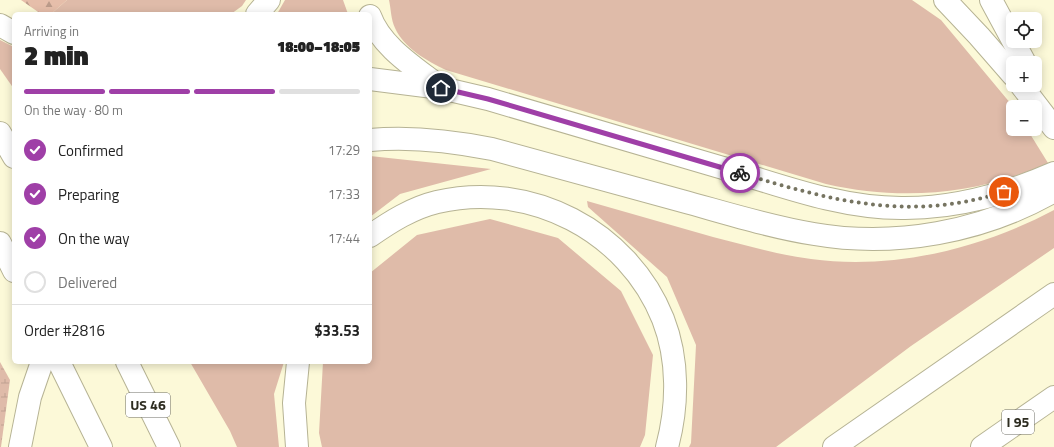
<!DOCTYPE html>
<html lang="en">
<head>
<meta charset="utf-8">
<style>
	body { margin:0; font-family:"Titillium Web",sans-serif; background:#f6f6f6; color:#222; height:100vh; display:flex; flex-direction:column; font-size:15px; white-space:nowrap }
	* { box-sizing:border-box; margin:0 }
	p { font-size:13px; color:#767676 }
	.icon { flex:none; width:22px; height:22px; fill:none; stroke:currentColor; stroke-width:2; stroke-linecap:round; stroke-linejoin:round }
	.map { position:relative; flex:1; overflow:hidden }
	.side { position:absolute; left:12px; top:12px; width:360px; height:352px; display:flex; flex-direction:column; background:#fff; border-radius:6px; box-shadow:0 2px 10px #0003 }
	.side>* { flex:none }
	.buttons { position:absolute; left:1006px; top:12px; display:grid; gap:8px }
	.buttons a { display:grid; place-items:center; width:36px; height:36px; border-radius:6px; background:#fff; box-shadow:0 2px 10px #0003; font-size:20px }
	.pin { position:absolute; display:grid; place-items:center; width:34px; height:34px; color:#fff; margin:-17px; border:2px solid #fff; border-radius:50%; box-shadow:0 1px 4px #0007 }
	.courier { position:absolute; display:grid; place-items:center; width:40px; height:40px; margin:-20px; border:3px solid #9f3fa7; border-radius:50%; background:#fff; color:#222; box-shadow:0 1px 5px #0007 }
	.head em { font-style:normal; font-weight:800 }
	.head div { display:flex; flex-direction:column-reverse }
	.head { display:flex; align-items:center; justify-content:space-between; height:68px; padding:0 12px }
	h1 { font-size:26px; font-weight:800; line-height:30px }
	.bar { display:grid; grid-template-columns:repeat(4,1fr); gap:6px 4px; align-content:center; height:48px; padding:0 12px }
	.bar i { height:5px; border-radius:3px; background:#e0e0e0 }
	.bar .selected { background:#9f3fa7 }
	.bar p { grid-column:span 4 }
	.line { display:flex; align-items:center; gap:10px; padding:0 12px; border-top:1px solid #e0e0e0 }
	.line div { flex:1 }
	ol { padding:0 12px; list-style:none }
	li { display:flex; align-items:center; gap:12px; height:44px }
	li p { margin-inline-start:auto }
	li .icon { padding:4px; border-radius:50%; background:#9f3fa7; color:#fff; stroke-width:4 }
	li:last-child { color:#767676 }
	li i { width:22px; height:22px; border:2px solid #e0e0e0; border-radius:50% }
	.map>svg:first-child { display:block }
</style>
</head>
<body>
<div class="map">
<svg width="1054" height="447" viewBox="0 0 1054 447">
	<defs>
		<pattern id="forest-firs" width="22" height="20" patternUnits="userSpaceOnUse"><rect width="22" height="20" fill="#e6beaa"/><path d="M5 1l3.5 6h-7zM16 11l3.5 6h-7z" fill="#bb9b8a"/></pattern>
		<pattern id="wetland-marsh" width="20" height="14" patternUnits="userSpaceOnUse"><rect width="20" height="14" fill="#dfbba9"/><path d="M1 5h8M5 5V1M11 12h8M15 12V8" fill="none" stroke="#c0a191"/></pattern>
	</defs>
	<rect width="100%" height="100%" fill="#fcf9d8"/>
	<g fill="#dfbba9">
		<path d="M 67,0 L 246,0 L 242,6 L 231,14 L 51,14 Z"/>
		<path d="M 285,0 L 343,0 L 348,14 L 277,14 Z"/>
		<path d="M 389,0 L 912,0 L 941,20 L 1011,104 L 1013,107 L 1013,129 L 1027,129 L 1048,163 C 978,195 901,201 826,184 L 446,70 C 427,61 404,48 395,28 C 391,20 391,9 389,0 Z"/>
		<path d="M 0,40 L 14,47 L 14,89 L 0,69 Z"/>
		<path d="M 370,156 L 491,169 L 400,194 L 370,217 Z"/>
		<path d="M 587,201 C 629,213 671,225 713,237 C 745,245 778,255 811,259 C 893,270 981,249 1054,210 L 1054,248 L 911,346 L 776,447 L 689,447 L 691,443 L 696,345 L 667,277 L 588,207 Z"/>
		<path d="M 490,219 L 558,238 L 621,291 L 653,355 L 645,435 L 640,447 L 322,447 L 319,433 L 323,362 L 370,362 L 370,273 L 417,235 Z"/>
		<path d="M 190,362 L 284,362 L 274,394 L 279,447 L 237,447 L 230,431 Z"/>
	</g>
	<path fill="url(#forest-firs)" d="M 21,0 L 67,0 L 51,14 L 41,14 Z"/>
	<path fill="url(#wetland-marsh)" d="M 0,362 L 10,380 L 1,447 L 0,447 Z"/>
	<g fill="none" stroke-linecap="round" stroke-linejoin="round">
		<g stroke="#b6b394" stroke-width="24">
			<g id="major">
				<path d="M 945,0 L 979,36 L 1013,75"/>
				<path d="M 991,0 L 1025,63"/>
				<path d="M 1021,85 L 1054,128"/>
			</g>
		</g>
		<g stroke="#b6b394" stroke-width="24">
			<g id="highway">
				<path d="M 257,14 L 269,0"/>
				<path d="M 370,16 C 381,47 416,68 440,87"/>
				<path d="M 0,25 L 14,33"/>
				<path d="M 370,79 L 441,88 L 488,99 C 567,122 645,145 723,168 C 782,186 843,209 905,208 C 958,208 1006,194 1054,173"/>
				<path d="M 0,133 L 14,157"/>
				<path d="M 370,140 C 411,136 452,141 492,149 C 556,166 619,184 682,201 C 726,213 770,227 814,234 C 895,248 983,232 1054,191"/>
				<path d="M 370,236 C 390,222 412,208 437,202 C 530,180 628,231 663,319 C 679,360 678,406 667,447"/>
				<path d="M 0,243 L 14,271"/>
				<path d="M 59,362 L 101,447"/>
				<path d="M 127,362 L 169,447"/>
				<path d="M 20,447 L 30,397 L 42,362"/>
				<path d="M 297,447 L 294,403 L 298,362"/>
				<path d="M 834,447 L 1054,294"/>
				<path d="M 982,447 L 1054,397"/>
			</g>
		</g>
		<use href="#major" stroke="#fff" stroke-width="22"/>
		<use href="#highway" stroke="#fff" stroke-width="22"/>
	</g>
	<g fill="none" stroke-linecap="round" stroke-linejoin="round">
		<path stroke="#767461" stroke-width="4" stroke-dasharray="0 7.2" d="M 740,173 C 833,201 908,222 1004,192"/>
		<path stroke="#9f3fa7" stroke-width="5" d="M 441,88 L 488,99 L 740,173"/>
	</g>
	<g text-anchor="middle" stroke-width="4" stroke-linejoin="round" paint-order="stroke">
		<g fill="#fff" stroke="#6d6c64" stroke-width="1">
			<rect x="126" y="393" width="44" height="24" rx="3"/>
			<rect x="1002" y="410" width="32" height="24" rx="3"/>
		</g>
		<g font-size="14" font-weight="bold" fill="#2e2d21">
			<text x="148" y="410">US 46</text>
			<text x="1018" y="427">I 95</text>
		</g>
	</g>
</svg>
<div class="buttons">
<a><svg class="icon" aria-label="locate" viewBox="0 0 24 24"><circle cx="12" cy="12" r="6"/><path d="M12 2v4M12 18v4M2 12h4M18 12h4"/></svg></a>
<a>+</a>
<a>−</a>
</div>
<div class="pin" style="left:1004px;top:192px;background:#ea580c"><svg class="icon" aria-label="bag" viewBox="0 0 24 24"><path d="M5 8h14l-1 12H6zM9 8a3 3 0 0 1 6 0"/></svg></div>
<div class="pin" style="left:441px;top:88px;background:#1f2937"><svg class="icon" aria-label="home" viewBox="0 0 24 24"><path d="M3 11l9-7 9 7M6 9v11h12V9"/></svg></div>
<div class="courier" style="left:740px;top:173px"><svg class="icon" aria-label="bike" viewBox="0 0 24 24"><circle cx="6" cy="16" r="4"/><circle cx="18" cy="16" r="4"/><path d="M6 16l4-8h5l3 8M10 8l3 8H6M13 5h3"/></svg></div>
<section class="side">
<div class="head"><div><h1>2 min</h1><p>Arriving in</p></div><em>18:00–18:05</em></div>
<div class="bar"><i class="selected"></i><i class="selected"></i><i class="selected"></i><i></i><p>On the way · 80 m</p></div>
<ol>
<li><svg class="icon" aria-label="check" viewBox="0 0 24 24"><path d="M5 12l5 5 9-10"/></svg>Confirmed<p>17:29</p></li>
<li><svg class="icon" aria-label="check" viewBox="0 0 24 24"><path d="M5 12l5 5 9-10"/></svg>Preparing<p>17:33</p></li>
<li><svg class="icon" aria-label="check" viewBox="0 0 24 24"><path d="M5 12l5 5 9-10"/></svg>On the way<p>17:44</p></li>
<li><i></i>Delivered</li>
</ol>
<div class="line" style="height:52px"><div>Order #2816</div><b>$33.53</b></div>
</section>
</div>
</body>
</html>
